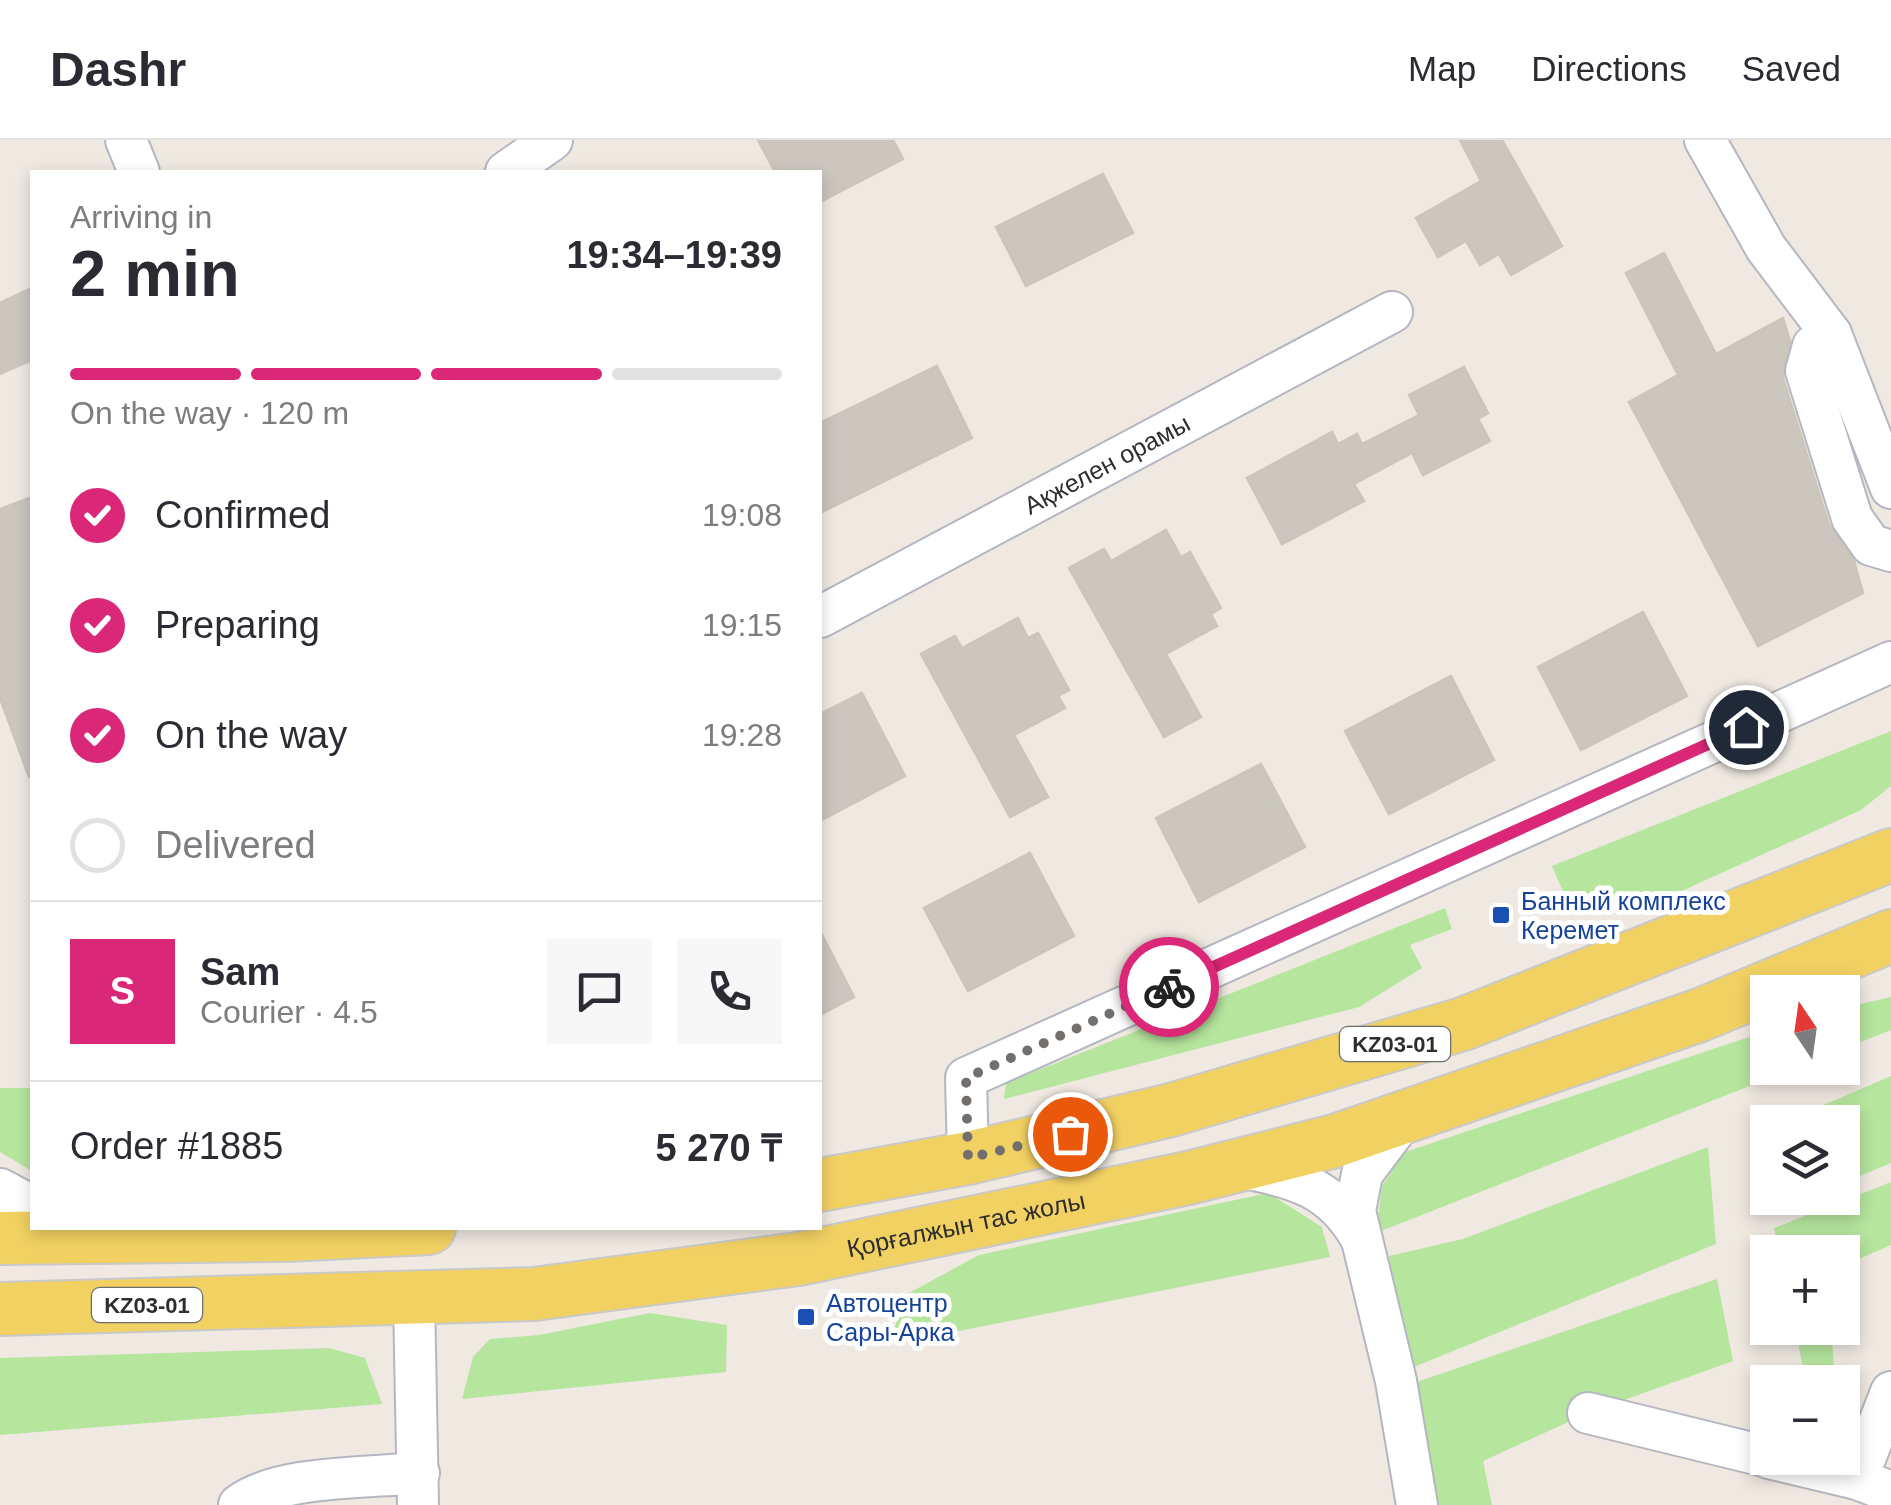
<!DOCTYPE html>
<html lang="en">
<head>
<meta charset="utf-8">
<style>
	body { margin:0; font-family:Helvetica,sans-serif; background:#f7f7f7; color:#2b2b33; height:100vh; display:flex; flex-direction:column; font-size:38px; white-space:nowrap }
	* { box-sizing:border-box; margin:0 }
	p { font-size:32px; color:#7c7c81 }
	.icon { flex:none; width:55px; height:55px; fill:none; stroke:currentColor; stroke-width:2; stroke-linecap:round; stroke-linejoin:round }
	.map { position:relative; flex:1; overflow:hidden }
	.panel { position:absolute; left:30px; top:30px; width:792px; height:1060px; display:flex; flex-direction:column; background:#fff; border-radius:0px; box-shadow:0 5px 15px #0003 }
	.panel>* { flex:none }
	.needle { width:65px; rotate:347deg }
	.fabs { position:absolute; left:1750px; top:835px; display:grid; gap:20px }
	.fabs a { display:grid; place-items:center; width:110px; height:110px; border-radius:0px; background:#fff; box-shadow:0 5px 15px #0003; font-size:50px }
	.pin { position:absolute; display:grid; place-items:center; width:85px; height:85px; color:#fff; margin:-42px; border:5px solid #fff; border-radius:50%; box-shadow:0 2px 10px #0007 }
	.courier { position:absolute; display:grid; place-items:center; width:100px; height:100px; margin:-50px; border:8px solid #db2777; border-radius:50%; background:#fff; color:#222; box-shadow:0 2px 12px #0007 }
	.summary em { font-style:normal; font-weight:700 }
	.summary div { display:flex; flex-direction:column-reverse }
	.summary { display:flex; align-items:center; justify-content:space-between; height:170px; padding:0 40px }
	h1 { font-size:65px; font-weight:700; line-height:75px }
	.bar { display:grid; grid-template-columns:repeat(4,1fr); gap:15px 10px; align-content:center; height:120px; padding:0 40px }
	.bar i { height:12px; border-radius:8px; background:#e1e1e2 }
	.bar .current { background:#db2777 }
	.bar p { grid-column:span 4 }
	.line { display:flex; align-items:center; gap:25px; padding:0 40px; border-top:2px solid #e1e1e2 }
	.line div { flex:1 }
	.round { display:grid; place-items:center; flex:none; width:105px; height:105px; border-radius:0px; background:#f7f7f7 }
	ol { padding:0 40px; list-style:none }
	li { display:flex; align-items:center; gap:30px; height:110px }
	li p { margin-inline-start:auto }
	li .icon { padding:10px; border-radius:50%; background:#db2777; color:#fff; stroke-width:4 }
	li:last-child { color:#7c7c81 }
	li i { width:55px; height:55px; border:5px solid #e1e1e2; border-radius:50% }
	header { display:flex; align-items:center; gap:60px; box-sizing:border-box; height:140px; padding:0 50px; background:#fff; border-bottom:2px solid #e1e1e2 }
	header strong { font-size:48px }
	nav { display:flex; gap:55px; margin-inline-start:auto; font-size:35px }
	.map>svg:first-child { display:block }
</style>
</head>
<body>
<header>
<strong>Dashr</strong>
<nav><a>Map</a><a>Directions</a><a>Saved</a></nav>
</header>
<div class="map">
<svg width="1891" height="1365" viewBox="0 0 1891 1365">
	<rect width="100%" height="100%" fill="#efe9e1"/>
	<g fill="#b6e59e">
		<path d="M 1891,591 L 1891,646 L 1861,670 L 1666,758 L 1568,763 L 1552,726 Z"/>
		<path d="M 1445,768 L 1452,789 L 1410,805 L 1422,828 L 1359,867 L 1004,959 L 1006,943 Z"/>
		<path d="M 1891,857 L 1891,890 L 1843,909 L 1843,868 Z"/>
		<path d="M 1767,891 L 1768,928 L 1795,928 L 1376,1093 L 1382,1046 L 1405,1012 Z"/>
		<path d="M 1891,936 L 1891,1023 L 1843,1043 L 1842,982 L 1784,982 Z"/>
		<path d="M 0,948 L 32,948 L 32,1031 L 0,1012 Z"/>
		<path d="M 1708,1007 L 1716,1104 L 1409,1229 L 1389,1116 L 1463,1099 Z"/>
		<path d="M 1891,1042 L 1891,1105 L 1843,1126 L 1842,1112 L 1779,1112 L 1774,1088 Z"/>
		<path d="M 1268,1053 L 1322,1087 L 1330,1117 L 894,1204 L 898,1159 L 979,1115 Z"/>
		<path d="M 1717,1139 L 1733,1221 L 1588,1273 L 1483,1321 L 1492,1365 L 1426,1365 L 1411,1244 Z"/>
		<path d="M 650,1173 L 727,1185 L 726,1232 L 462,1259 L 473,1217 L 490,1199 L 539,1195 Z"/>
		<path d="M 1795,1188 L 1831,1188 L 1835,1242 L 1806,1242 Z"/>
		<path d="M 329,1208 L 365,1218 L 382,1264 L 0,1295 L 0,1218 Z"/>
	</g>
	<g fill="#cbc7bf" stroke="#cbc5ba" stroke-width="2.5">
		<path d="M 758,0 L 893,0 L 903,19 L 820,62 L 820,32 L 775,32 Z"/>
		<path d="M 1460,0 L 1502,0 L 1562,106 L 1511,135 L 1499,114 L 1480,125 L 1466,101 L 1438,117 L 1416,78 L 1481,41 Z"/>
		<path d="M 1103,34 L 1133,93 L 1026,146 L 996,87 Z"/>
		<path d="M 1664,113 L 1716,214 L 1783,178 L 1790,201 L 1783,238 L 1829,385 L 1854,421 L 1863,453 L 1758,506 L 1629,262 L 1678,235 L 1626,133 Z"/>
		<path d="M 32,148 L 32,220 L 0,234 L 0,163 Z"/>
		<path d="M 937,226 L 972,298 L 820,373 L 820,283 Z"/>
		<path d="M 1464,227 L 1488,273 L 1478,279 L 1490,301 L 1423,335 L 1412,313 L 1354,344 L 1364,361 L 1282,404 L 1247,338 L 1332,292 L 1338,304 L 1357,294 L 1362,304 L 1419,275 L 1409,255 Z"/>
		<path d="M 32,357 L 32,637 L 29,637 L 0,558 L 0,369 Z"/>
		<path d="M 1166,390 L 1181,417 L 1190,412 L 1221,468 L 1211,474 L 1217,486 L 1166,514 L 1201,577 L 1164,597 L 1069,428 L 1104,409 L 1111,421 Z"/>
		<path d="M 1643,472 L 1687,556 L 1581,610 L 1538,527 Z"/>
		<path d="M 1018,478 L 1028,498 L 1038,493 L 1069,550 L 1058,556 L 1065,568 L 1014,595 L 1048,657 L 1010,677 L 921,514 L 955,496 L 962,508 Z"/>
		<path d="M 1451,536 L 1494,620 L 1389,674 L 1345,591 Z"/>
		<path d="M 862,553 L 905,636 L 820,681 L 820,574 Z"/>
		<path d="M 1261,624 L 1305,707 L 1199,762 L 1156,678 Z"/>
		<path d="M 1030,713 L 1074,796 L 968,851 L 924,768 Z"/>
		<path d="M 820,791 L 854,857 L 820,875 Z"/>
	</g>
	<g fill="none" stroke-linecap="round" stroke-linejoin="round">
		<g stroke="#b4b7c1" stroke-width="44">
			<g id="minor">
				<path d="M 126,0 L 139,32"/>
				<path d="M 1705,0 L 1766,108 L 1831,194 L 1891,348"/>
				<path d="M 506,32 L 552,0"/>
				<path d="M 1831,194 L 1813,206 L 1806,231 L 1852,378 L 1871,405 L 1891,411"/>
				<path id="s1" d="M 820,477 L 1392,172"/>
				<path d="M 1405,977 L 1362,1034 L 1355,1071 L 1396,1241 L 1417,1365"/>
				<path d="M 968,1018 L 966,938 L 1891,522"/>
				<path d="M 1239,1027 C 1295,1037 1334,1048 1362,1100"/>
				<path d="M 0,1049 L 32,1066"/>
				<path d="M 414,1159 L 418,1365"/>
				<path d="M 1588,1273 L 1768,1317"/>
				<path d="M 1769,1318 L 1857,1339 L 1891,1252"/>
				<path d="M 1857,1339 L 1891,1352"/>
				<path d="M 239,1365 C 278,1335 369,1338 419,1333"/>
			</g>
		</g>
		<g stroke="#c9c9c9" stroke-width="56">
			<g id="major">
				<path d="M 820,1045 L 968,1018 L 1171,970 L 1463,884 L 1891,715"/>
				<path d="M 0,1098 L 285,1095 L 429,1088"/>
				<path id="s2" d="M 0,1169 L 534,1154 L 798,1119 L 1188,1038 L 1335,1001 L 1700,875 L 1891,796"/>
			</g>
		</g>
		<use href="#minor" stroke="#fff" stroke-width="40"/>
		<use href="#major" stroke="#f2d163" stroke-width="52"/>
	</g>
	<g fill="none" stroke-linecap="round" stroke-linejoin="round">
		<path stroke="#726f6d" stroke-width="10" stroke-dasharray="0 18" d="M 1070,994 L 968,1018 L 966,938 L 1169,847"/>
		<path stroke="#db2777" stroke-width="12" d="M 1169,847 L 1746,587"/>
	</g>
	<g fill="#1a4fb4" stroke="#fff" stroke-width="4">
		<rect x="1491" y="765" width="20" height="20" rx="5"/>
		<rect x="796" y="1167" width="20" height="20" rx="5"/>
	</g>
	<g text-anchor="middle" stroke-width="10" stroke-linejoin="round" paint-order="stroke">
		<g fill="#fff" stroke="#6d6d6d" stroke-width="2.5">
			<rect x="1340" y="887" width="110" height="34" rx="8"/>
			<rect x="92" y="1148" width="110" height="34" rx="8"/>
		</g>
		<g font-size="22" font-weight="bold" fill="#2e2e2e">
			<text x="1395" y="912">KZ03-01</text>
			<text x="147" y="1173">KZ03-01</text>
		</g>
		<g font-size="25" fill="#2e2e2e" stroke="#fff">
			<text dy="9" stroke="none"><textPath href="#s1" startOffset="325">Ақжелен орамы</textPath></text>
			<text dy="9" stroke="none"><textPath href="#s2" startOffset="972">Қорғалжын тас жолы</textPath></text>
		</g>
		<g font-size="25" fill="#164399" stroke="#fff" text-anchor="start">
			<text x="1521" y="770">Банный комплекс<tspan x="1521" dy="29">Керемет</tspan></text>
			<text x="826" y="1172">Автоцентр<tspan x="826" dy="29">Сары-Арка</tspan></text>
		</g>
	</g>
</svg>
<div class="fabs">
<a><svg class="needle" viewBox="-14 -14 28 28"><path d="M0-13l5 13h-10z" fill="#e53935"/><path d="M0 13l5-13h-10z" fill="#7c7c81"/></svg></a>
<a><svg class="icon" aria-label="layers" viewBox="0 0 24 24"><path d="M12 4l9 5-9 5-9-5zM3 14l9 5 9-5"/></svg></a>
<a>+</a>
<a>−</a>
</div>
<div class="pin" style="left:1070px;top:994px;background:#ea580c"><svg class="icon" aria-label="bag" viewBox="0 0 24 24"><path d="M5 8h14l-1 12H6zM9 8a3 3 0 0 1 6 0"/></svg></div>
<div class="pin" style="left:1746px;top:587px;background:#1f2937"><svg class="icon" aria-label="home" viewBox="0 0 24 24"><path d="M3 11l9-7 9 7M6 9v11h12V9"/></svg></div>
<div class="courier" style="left:1169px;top:847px"><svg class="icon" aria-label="bike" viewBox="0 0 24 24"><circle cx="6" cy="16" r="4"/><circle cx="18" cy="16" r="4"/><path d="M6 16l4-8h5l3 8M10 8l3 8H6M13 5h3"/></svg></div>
<section class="panel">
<div class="summary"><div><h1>2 min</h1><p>Arriving in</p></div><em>19:34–19:39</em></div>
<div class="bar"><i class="current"></i><i class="current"></i><i class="current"></i><i></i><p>On the way · 120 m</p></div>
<ol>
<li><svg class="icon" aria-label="check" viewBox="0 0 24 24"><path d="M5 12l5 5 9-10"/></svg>Confirmed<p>19:08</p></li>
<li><svg class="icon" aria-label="check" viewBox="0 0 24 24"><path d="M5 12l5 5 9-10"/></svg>Preparing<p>19:15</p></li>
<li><svg class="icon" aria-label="check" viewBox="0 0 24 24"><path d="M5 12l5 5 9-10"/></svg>On the way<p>19:28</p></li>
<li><i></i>Delivered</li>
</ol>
<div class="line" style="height:180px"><b class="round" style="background:#db2777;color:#fff">S</b><div><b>Sam</b><p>Courier · 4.5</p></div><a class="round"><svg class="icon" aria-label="chat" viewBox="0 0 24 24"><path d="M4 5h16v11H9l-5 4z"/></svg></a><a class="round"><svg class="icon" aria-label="phone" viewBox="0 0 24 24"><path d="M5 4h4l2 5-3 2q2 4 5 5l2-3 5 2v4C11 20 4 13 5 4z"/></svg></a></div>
<div class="line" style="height:130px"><div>Order #1885</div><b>5 270 ₸</b></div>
</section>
</div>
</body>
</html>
